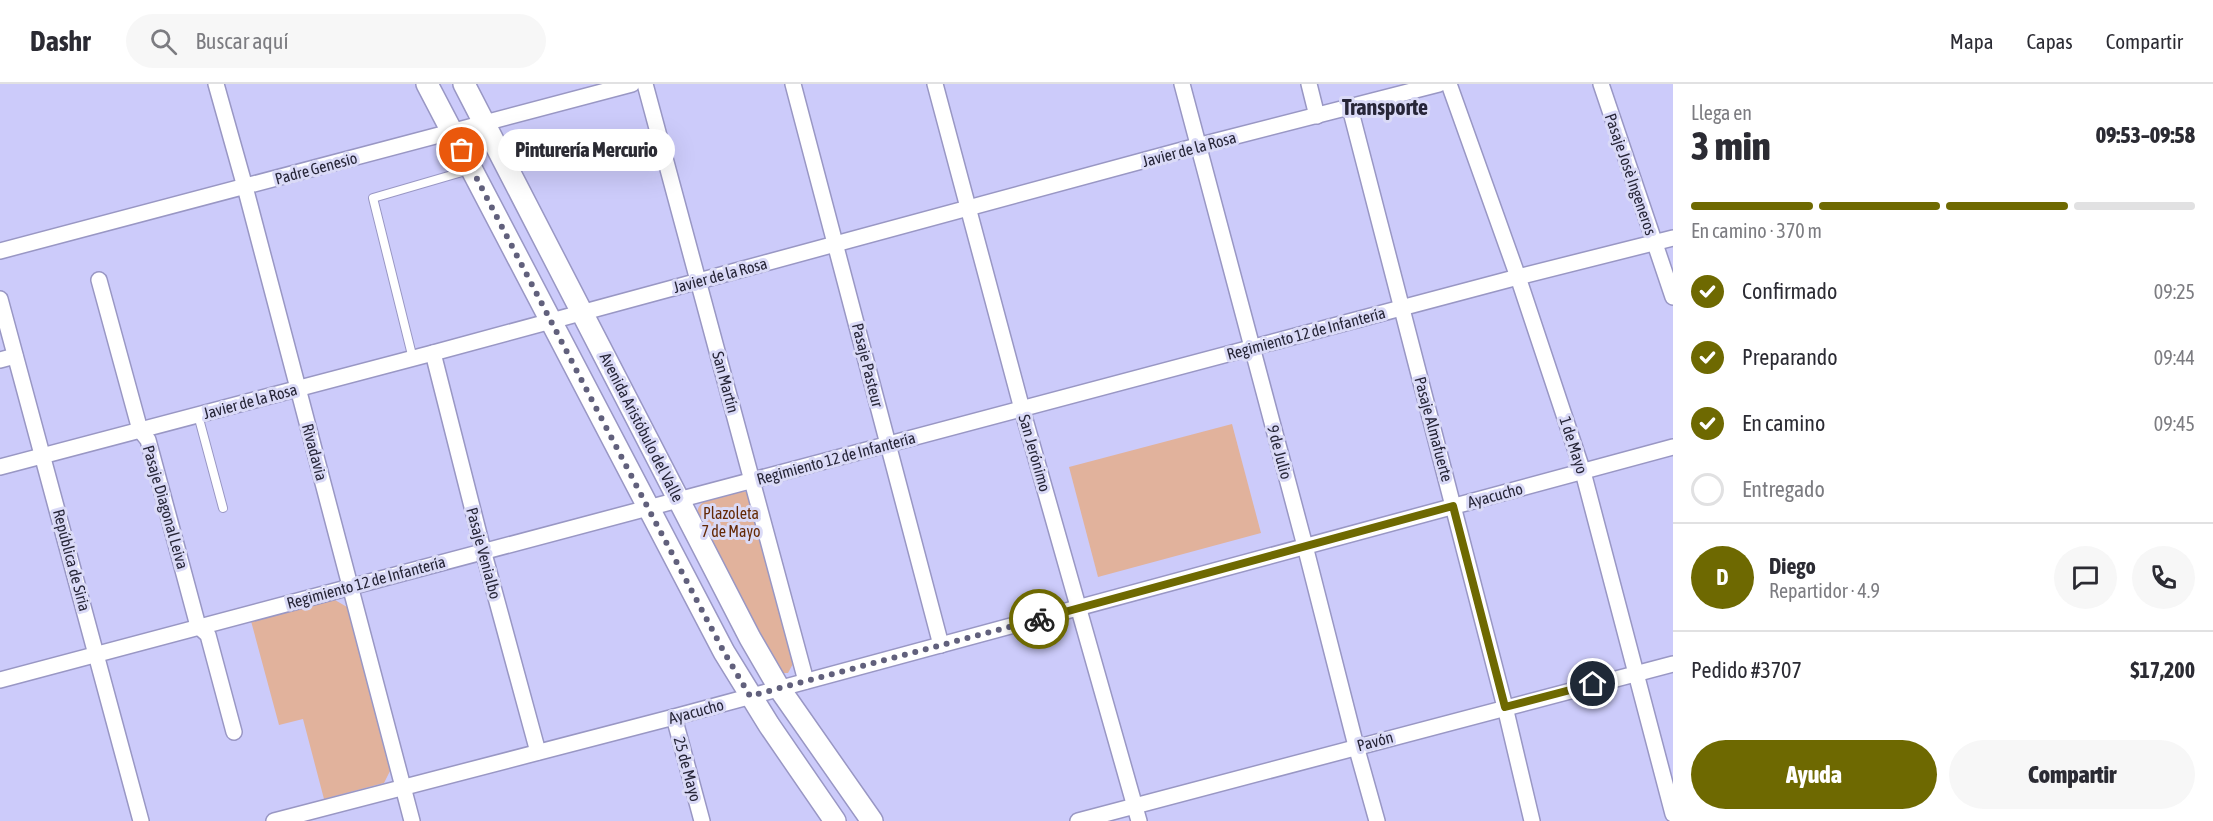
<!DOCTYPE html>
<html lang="es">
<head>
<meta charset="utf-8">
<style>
	body { margin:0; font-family:"Asap Condensed",sans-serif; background:#f7f7f7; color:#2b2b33; height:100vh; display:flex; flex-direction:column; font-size:22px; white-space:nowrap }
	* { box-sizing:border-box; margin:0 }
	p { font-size:20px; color:#7c7c81 }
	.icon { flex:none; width:33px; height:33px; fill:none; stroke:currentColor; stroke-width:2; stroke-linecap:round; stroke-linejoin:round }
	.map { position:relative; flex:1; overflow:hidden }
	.panel { display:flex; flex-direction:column; background:#fff; width:540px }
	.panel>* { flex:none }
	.pin { position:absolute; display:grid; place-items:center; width:51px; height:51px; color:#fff; margin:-26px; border:3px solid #fff; border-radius:50%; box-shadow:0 2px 6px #0007 }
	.courier { position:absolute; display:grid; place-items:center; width:60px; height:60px; margin:-30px; border:4px solid #6e6901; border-radius:50%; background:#fff; color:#222; box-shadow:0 2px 8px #0007 }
	.bubble { position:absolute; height:42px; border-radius:21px; background:#fff; box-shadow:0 6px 24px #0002; font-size:20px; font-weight:800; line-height:42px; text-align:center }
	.summary em { font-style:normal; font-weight:800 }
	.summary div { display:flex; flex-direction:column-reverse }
	.summary { display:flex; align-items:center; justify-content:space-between; height:102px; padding:0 18px }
	h1 { font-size:39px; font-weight:800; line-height:45px }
	.bar { display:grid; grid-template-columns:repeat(4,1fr); gap:9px 6px; align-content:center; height:72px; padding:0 18px }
	.bar i { height:8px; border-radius:4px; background:#e1e1e2 }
	.bar .active { background:#6e6901 }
	.bar p { grid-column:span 4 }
	.line { display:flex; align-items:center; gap:15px; padding:0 18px; border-top:2px solid #e1e1e2 }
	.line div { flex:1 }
	.round { display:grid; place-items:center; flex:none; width:63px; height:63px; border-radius:32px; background:#f7f7f7 }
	ol { padding:0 18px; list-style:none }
	li { display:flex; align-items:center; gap:18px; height:66px }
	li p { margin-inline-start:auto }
	li .icon { padding:6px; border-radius:50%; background:#6e6901; color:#fff; stroke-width:4 }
	li:last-child { color:#7c7c81 }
	li i { width:33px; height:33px; border:3px solid #e1e1e2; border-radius:50% }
	.button { display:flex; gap:12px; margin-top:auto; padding:12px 18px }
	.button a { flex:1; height:69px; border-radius:36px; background:#6e6901; color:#fff; font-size:24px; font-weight:800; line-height:69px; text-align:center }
	.button a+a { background:#f7f7f7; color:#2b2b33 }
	header { display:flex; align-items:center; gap:36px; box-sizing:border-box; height:84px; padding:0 30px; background:#fff; border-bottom:2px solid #e1e1e2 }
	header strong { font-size:28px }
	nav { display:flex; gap:33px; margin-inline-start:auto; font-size:21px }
	.search { width:420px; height:54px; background:#f7f7f7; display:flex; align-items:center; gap:15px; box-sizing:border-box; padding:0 21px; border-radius:33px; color:#7c7c81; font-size:22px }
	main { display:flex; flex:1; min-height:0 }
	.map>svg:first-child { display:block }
</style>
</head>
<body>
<header>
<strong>Dashr</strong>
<div class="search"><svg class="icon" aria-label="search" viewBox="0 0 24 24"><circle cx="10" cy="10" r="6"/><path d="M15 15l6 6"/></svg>Buscar aquí</div>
<nav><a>Mapa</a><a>Capas</a><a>Compartir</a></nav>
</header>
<main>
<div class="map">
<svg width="1673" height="737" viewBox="0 0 1673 737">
	<rect width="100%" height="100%" fill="#cccbfa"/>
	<g fill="#e1b29c">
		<path d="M 1232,340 L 1261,449 L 1098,493 L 1069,383 Z"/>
		<path d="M 740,407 L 746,408 L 751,413 L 794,578 L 788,589 L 782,589 L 776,585 L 697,430 C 698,411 726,411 740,407 Z"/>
		<path d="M 335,516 L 347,523 L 390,687 L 384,699 L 324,715 L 303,635 L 279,641 L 251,537 Z"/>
	</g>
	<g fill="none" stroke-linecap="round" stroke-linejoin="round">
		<g stroke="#9997c4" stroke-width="10">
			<g id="lane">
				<path d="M 413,275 L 373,114 L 469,86"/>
				<path d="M 198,331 L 223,424"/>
			</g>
		</g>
		<g stroke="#9997c4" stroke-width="18">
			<g id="street">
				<path d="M 216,0 L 245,103 L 412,737"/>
				<path d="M 645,0 L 806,597"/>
				<path d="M 793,0 L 941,561"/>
				<path d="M 935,0 L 1022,325 L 1139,737"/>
				<path d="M 1182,0 L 1305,462 L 1356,662 L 1377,737"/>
				<path d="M 1309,0 L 1317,32"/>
				<path d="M 1449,0 L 1518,193 L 1583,388 L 1673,730"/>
				<path d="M 1601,0 L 1673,213"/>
				<path d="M 1350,24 L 1505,623 L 1532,737"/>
				<path d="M 0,167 L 632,0"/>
				<path d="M 99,196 L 140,346 L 148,356 L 198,542 L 208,551 L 234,648"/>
				<path d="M 0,215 L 141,737"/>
				<path d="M 433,269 L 483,466 L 538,668"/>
				<path d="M 0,276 L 15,272"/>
				<path d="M 0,383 L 433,269 L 1197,62 L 1439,0"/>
				<path d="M 0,596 L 1518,193 L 1673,154"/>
				<path d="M 674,633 L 702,737"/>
				<path d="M 274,737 L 674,633 L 1673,363"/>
				<path d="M 1078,737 L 1673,580"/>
			</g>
		</g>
		<g stroke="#9997c4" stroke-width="24">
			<g id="secondary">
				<path d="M 427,0 L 724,568 L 769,641 L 835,737"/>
				<path d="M 464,0 L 750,554 L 779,604 L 872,737"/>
			</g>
		</g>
		<use href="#lane" stroke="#fff" stroke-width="8"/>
		<use href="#street" stroke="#fff" stroke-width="15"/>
		<use href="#secondary" stroke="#fff" stroke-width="21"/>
	</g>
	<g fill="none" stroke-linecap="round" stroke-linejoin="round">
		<path stroke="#61607c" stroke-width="6" stroke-dasharray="0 10.8" d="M 462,66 L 648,424 L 724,568 L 750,612 L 1039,535"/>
		<path stroke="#6e6901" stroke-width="8" d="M 1039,535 L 1453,422 L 1505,623 L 1593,600"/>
	</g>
	<g text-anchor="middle" stroke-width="6" stroke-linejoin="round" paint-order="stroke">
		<g font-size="16" fill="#272638" stroke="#dadaf7">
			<text transform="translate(1189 65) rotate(-15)" y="6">Javier de la Rosa</text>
			<text transform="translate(316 84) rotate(-15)" y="6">Padre Genesio</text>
			<text transform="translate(1631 90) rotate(71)" y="6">Pasaje Josè Ingeneros</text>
			<text transform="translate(720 191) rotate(-15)" y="6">Javier de la Rosa</text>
			<text transform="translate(1306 249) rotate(-15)" y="6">Regimiento 12 de Infantería</text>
			<text transform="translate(868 281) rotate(76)" y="6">Pasaje Pasteur</text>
			<text transform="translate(726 298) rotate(75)" y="6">San Martín</text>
			<text transform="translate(250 317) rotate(-15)" y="6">Javier de la Rosa</text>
			<text transform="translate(642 343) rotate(63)" y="6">Avenida Aristóbulo del Valle</text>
			<text transform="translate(1434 345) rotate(75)" y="6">Pasaje Almafuerte</text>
			<text transform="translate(1574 361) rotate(72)" y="6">1 de Mayo</text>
			<text transform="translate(315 368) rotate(75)" y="6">Rivadavia</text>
			<text transform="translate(1280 368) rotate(75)" y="6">9 de Julio</text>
			<text transform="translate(1035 369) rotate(74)" y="6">San Jerónimo</text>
			<text transform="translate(836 374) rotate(-15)" y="6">Regimiento 12 de Infantería</text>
			<text transform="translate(1495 411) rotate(-15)" y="6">Ayacucho</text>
			<text transform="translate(166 423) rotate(74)" y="6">Pasaje Diagonal Leiva</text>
			<text transform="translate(484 469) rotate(75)" y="6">Pasaje Venialbo</text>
			<text transform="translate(72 476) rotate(75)" y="6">República de Siria</text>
			<text transform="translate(366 498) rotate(-15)" y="6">Regimiento 12 de Infantería</text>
			<text transform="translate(696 627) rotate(-15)" y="6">Ayacucho</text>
			<text transform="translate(1375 657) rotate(-15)" y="6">Pavón</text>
			<text transform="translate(688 685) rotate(75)" y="6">25 de Mayo</text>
		</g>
		<g font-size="16" fill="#642906" stroke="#dadaf7">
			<text x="731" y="435">Plazoleta<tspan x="731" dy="18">7 de Mayo</tspan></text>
		</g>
		<g font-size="22" font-weight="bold" fill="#272638" stroke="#dadaf7">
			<text x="1385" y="31">Transporte</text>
		</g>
	</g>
</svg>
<div class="pin" style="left:462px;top:66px;background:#ea580c"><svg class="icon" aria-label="bag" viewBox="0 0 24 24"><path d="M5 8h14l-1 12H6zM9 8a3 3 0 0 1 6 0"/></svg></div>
<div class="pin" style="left:1593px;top:600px;background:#1f2937"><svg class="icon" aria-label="home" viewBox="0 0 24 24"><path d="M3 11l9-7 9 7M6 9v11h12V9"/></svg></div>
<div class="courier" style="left:1039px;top:535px"><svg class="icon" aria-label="bike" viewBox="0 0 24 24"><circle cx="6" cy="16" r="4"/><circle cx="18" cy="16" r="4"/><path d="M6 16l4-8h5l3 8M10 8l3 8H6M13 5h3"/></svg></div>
<div class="bubble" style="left:498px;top:45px;width:177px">Pinturería Mercurio</div>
</div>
<section class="panel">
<div class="summary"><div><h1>3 min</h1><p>Llega en</p></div><em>09:53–09:58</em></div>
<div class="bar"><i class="active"></i><i class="active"></i><i class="active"></i><i></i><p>En camino · 370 m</p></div>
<ol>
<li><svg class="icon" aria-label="check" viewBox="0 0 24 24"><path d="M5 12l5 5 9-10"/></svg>Confirmado<p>09:25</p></li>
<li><svg class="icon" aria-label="check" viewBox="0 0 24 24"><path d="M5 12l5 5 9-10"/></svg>Preparando<p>09:44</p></li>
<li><svg class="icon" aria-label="check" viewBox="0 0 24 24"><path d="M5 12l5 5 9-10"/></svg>En camino<p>09:45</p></li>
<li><i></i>Entregado</li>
</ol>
<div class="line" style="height:108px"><b class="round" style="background:#6e6901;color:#fff">D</b><div><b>Diego</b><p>Repartidor · 4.9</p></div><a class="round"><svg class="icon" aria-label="chat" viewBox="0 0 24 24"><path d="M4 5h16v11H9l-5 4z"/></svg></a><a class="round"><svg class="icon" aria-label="phone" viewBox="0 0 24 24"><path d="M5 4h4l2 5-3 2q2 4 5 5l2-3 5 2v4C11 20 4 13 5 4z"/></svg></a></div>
<div class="line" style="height:78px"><div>Pedido #3707</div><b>$17,200</b></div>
<div class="button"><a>Ayuda</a><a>Compartir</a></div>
</section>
</main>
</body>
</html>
